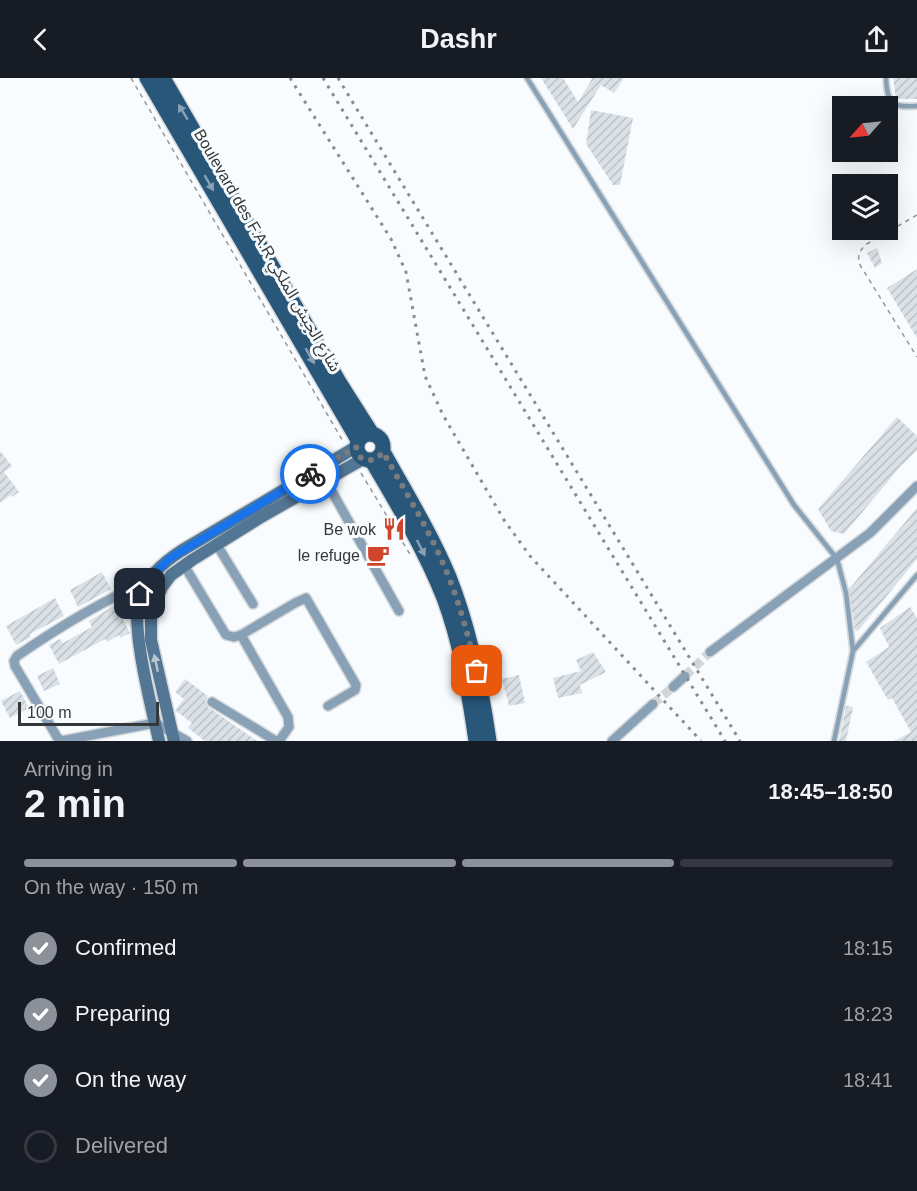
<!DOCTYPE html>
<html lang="en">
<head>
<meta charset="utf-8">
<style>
	body { margin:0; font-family:Arial,"Noto Sans Arabic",sans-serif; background:#20242c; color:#f1f3f6; height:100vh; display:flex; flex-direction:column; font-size:22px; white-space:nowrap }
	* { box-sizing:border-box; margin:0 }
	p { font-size:20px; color:#9ea1a6 }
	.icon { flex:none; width:33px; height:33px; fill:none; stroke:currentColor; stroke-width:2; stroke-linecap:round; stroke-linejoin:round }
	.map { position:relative; height:663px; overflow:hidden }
	.drawer { display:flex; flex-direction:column; background:#171b24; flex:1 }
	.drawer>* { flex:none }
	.needle { width:39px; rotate:243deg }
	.controls { position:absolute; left:832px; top:18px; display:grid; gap:12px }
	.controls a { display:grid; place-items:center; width:66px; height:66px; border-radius:0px; background:#171b24; box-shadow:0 6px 24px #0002; font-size:30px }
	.scale { position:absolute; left:18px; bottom:15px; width:141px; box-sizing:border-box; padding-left:6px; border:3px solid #35383a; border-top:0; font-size:16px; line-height:21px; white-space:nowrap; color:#35383a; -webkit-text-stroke:4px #f9fcfe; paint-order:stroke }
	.pin { position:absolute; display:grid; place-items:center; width:51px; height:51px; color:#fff; margin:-26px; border-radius:12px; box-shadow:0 3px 9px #0006 }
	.courier { position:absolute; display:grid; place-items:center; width:60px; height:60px; margin:-30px; border:4px solid #1a73e8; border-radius:50%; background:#fff; color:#222; box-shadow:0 2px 8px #0007 }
	.overview em { font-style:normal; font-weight:700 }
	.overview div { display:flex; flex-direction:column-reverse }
	.overview { display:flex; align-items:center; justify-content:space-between; height:102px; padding:0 24px }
	h1 { font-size:39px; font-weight:700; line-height:45px }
	.bar { display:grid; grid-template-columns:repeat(4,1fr); gap:9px 6px; align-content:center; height:72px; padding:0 24px }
	.bar i { height:8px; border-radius:4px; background:#363941 }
	.bar .current { background:#8c9099 }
	.bar p { grid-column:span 4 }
	ol { padding:0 24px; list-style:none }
	li { display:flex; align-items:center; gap:18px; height:66px }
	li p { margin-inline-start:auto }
	li .icon { padding:6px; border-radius:50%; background:#8c9099; color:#fff; stroke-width:4 }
	li:last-child { color:#9ea1a6 }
	li i { width:33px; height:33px; border:3px solid #363941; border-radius:50% }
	header { display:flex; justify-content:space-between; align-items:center; height:78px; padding:0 24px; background:#171b24; font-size:27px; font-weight:700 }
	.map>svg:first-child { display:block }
</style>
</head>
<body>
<header><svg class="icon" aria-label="back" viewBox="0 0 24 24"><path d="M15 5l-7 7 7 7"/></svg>Dashr<svg class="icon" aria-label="share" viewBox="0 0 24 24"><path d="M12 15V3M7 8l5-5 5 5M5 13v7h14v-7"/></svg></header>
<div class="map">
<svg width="917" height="663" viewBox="0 0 917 663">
	<defs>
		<pattern id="building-hatch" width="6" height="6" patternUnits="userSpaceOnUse" patternTransform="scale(1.5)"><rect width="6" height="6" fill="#dae1e7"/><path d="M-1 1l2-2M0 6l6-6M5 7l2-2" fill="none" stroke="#bcc2c7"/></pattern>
	</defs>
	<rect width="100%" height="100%" fill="#f9fcfe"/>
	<g fill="url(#building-hatch)">
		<path d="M 541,0 L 563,0 L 578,24 L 592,1 L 590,0 L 624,0 L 614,15 L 601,7 L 573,51 Z"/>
		<path d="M 893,0 L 917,0 L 917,21 L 896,21 Z"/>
		<path d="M 591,32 L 633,40 L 620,107 L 613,107 L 586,66 Z"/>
		<path d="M 877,170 L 882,185 L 875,190 L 867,175 Z"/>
		<path d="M 917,191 L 917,260 L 887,210 Z"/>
		<path d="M 897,339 L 917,358 L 917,372 L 901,388 L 844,456 L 831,453 L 818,431 Z"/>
		<path d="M 0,373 L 12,388 L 4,394 L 19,414 L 12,419 L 11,417 L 0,425 Z"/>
		<path d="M 917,430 L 917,481 L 858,553 L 855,552 L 849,511 Z"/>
		<path d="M 102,494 L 111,511 L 78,529 L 70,512 Z"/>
		<path d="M 55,520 L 64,538 L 30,556 L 31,559 L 16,567 L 6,548 Z"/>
		<path d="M 115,527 L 130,555 L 120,560 L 119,557 L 107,564 L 105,561 L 59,586 L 49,567 L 60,561 L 63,565 L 92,549 L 89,543 Z"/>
		<path d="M 910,529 L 917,540 L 917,663 L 894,663 L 911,654 L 892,620 L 888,622 L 866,584 L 889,569 L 880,550 Z"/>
		<path d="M 593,574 L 606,594 L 580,607 L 582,615 L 558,620 L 553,600 L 581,593 L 576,582 Z"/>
		<path d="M 53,590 L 60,606 L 44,613 L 37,598 Z"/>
		<path d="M 519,597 L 525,625 L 509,628 L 502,601 Z"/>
		<path d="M 185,601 L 208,618 L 205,623 L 208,629 L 257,663 L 205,663 L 188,650 L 192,645 L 175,632 L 184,621 L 175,614 Z"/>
		<path d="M 20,613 L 29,630 L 10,640 L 1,623 Z"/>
		<path d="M 846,628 L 853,629 L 846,663 L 839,663 Z"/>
	</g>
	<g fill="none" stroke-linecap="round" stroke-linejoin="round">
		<g stroke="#d2d5d7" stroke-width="9" stroke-dasharray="9 4.5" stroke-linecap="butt">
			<path d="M 685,598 L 710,574"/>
			<path d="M 653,626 L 673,609"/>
		</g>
		<g stroke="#d6d9db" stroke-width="8">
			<g id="service">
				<path d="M 527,0 L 794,427 L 837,481 L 846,515 L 853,573 L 834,663"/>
				<path d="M 886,0 C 887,26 892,30 917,28"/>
				<path d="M 853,573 L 917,497"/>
			</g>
		</g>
		<g stroke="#d6d9db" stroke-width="12">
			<g id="minor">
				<path d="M 326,403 L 399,533"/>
				<path d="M 217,467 L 253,526"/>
				<path d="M 184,487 L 226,557 L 234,559 L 241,557 L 288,639 L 289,649 L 279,663"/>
				<path d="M 148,503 C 102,523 59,549 17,578 L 14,583 L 15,588 L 57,659 L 61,663 L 155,645 L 187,663"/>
				<path d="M 241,557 L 295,525 L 306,520 L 356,607 L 355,612 L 328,628"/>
				<path d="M 710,574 L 870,455 L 917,408"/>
				<path d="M 673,609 L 685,598"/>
				<path d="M 212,624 L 276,663"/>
				<path d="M 612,663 L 653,626"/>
			</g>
		</g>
		<g stroke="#d6d9db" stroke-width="15">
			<g id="secondary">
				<path d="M 159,663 C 152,631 129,544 140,517 C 148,498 164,484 181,473 L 356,369"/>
				<path d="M 174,663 L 151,562 L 151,533 L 162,509 L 171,497 L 192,482 L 261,439 L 363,381"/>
			</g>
		</g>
		<g stroke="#d6d9db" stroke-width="18">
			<g id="primary">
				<path d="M 147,0 L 358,362"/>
				<path d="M 163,0 L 339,304 L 372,356"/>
				<circle cx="370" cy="369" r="13"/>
				<path d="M 383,374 C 406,415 431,456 449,499 C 470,552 481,607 489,663"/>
				<path d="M 372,383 C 398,427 425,472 444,520 C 461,566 469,615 476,663"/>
			</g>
		</g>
		<g stroke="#95989a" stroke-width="1.5" stroke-dasharray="4.5 4.5" stroke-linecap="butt">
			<path d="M 131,0 L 344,365"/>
			<path d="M 917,137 L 865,167 C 859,174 857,178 860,187 L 917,279"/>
			<path d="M 361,395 L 411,478"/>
		</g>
		<use href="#service" stroke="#89a1b6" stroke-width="4.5"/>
		<use href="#minor" stroke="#89a1b6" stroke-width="9"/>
		<use href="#secondary" stroke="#527693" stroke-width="12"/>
		<use href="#primary" stroke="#29577a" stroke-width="15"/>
		<g stroke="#898c8e" stroke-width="3" stroke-dasharray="3 6" stroke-linecap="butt">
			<path d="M 290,0 L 391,161 L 406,194 L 425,298 L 443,337 L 504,442 L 530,478 L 701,663"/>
			<path d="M 323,0 L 725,663"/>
			<path d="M 338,0 L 740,663"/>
		</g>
	</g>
	<defs><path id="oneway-solid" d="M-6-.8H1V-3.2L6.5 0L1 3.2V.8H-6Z" transform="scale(1.5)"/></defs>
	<g fill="#87a1b5">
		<use href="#oneway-solid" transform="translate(183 34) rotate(-121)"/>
		<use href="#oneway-solid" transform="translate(209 105) rotate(60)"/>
		<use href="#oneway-solid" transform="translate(310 278) rotate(60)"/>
		<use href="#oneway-solid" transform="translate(421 470) rotate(63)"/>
	</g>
	<use fill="#b6c6d3" href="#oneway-solid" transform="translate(156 585) rotate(-102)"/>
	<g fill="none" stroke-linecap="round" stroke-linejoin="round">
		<path stroke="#7a7d7f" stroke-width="6" stroke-dasharray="0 10.8" d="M 310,396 L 356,369 L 360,379 C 369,385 377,382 383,374 C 406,415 432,456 449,500 C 461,530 469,562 477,593"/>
		<path stroke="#1a73e8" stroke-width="8" d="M 140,516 L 148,502 L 169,481 L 310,396"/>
	</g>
	<defs>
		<g id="restaurant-bare" transform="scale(1.8)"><path d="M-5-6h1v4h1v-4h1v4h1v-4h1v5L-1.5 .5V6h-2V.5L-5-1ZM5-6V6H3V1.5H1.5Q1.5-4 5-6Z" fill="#cf442a" stroke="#f9fcfe" stroke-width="2.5" paint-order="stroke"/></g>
		<g id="cafe-bare" transform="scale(1.8)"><path d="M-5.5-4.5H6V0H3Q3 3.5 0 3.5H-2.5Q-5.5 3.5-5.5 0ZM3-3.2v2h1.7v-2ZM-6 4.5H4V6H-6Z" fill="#cf442a" stroke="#f9fcfe" stroke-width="2.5" paint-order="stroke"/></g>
	</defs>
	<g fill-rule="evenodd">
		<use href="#restaurant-bare" x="394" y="451"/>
		<use href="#cafe-bare" x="378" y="477"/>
	</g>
	<g text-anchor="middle" stroke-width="6" stroke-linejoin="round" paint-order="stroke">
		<g font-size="16" fill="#35383a" stroke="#f9fcfe">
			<text transform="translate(268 172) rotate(60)" y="6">Boulevard des F.A.R شارع الجيش الملكي</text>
		</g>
		<g font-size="16" fill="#35383a" stroke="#f9fcfe" text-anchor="end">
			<text x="376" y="457">Be wok</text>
			<text x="360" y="483">le refuge</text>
		</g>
	</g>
</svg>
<div class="controls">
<a><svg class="needle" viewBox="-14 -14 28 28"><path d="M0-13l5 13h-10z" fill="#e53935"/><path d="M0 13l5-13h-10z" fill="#9ea1a6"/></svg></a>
<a><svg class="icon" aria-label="layers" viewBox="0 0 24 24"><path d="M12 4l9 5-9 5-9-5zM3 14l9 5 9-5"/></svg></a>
</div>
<div class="scale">100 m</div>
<div class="pin" style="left:477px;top:593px;background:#ea580c"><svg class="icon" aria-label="bag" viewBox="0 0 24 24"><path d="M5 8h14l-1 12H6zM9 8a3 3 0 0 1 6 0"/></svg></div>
<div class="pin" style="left:140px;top:516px;background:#1f2937"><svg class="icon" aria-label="home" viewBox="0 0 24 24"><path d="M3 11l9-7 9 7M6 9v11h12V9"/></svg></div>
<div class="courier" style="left:310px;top:396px"><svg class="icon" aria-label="bike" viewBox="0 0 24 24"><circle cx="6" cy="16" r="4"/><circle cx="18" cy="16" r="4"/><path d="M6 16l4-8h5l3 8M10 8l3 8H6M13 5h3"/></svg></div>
</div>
<section class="drawer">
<div class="overview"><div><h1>2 min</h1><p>Arriving in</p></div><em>18:45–18:50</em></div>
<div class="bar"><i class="current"></i><i class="current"></i><i class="current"></i><i></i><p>On the way · 150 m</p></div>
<ol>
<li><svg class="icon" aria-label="check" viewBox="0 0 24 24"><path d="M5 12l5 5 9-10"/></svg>Confirmed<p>18:15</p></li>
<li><svg class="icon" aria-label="check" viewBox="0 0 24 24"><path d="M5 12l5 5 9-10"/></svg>Preparing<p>18:23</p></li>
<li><svg class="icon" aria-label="check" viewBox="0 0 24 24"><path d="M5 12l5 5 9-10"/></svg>On the way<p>18:41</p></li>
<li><i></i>Delivered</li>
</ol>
</section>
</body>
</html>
